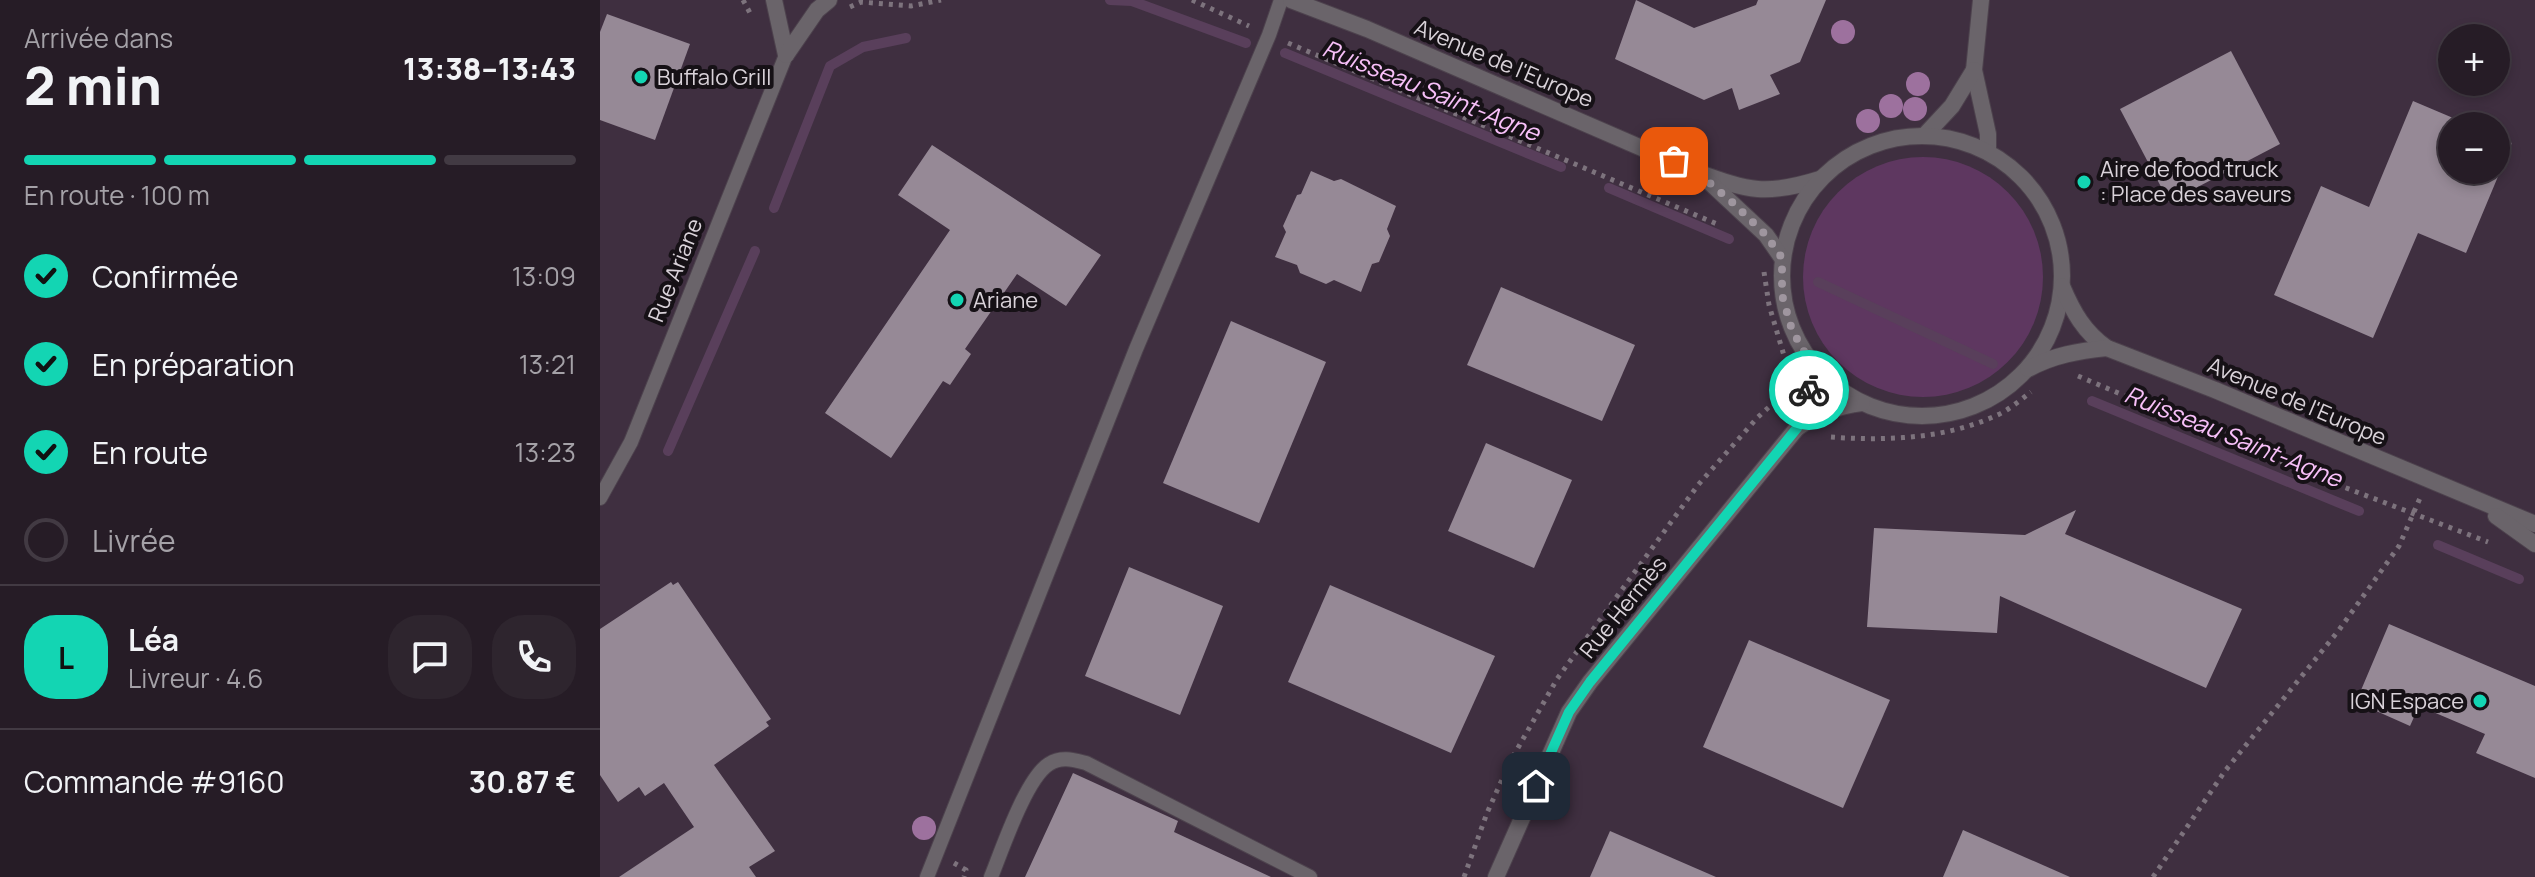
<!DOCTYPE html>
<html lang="fr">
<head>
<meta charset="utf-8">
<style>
	body { margin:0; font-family:Manrope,sans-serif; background:#2e252e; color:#f1f3f6; height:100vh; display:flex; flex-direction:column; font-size:30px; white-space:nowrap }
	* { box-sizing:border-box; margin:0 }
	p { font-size:26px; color:#a4a1a7 }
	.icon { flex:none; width:44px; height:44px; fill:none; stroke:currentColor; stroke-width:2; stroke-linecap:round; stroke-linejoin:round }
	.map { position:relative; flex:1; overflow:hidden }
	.drawer { display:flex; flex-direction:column; background:#261c26; width:600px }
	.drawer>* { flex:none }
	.controls { position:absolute; left:1838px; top:24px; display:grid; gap:16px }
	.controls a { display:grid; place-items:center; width:72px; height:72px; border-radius:50%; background:#261c26; box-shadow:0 4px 12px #0003,0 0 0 2px #423a43; font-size:40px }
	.pin { position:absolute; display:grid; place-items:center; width:68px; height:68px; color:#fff; margin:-34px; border-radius:16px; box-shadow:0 4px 12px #0006 }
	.courier { position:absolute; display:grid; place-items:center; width:80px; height:80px; margin:-40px; border:6px solid #13d5b3; border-radius:50%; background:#fff; color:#222; box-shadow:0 2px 10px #0007 }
	.headline em { font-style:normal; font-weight:800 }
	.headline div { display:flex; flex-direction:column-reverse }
	.headline { display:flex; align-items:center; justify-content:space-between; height:136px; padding:0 24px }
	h1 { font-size:52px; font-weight:800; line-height:60px }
	.bar { display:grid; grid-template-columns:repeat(4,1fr); gap:12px 8px; align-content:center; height:96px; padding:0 24px }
	.bar i { height:10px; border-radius:6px; background:#423a43 }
	.bar .current { background:#13d5b3 }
	.bar p { grid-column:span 4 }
	.line { display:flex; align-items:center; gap:20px; padding:0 24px; border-top:2px solid #423a43 }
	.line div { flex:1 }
	.round { display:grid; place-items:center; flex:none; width:84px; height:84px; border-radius:32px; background:#2e252e }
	ol { padding:0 24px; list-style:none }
	li { display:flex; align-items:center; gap:24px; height:88px }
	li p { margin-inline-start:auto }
	li .icon { padding:8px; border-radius:50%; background:#13d5b3; color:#111; stroke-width:4 }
	li:last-child { color:#a4a1a7 }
	li i { width:44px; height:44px; border:4px solid #423a43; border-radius:50% }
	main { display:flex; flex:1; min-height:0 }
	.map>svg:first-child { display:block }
</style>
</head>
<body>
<main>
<section class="drawer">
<div class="headline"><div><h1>2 min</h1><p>Arrivée dans</p></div><em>13:38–13:43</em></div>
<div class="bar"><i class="current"></i><i class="current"></i><i class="current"></i><i></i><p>En route · 100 m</p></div>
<ol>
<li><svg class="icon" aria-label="check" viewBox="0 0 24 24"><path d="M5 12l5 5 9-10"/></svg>Confirmée<p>13:09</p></li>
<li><svg class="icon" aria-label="check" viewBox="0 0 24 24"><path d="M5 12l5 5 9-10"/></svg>En préparation<p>13:21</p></li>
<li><svg class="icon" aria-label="check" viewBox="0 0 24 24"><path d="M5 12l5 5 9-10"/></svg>En route<p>13:23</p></li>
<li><i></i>Livrée</li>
</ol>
<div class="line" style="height:144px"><b class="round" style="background:#13d5b3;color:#111">L</b><div><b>Léa</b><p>Livreur · 4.6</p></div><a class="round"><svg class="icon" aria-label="chat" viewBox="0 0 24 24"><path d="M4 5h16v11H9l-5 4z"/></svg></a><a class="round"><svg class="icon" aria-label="phone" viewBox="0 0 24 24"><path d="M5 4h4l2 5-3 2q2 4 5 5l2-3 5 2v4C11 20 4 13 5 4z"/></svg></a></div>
<div class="line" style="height:104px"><div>Commande #9160</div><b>30.87 €</b></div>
</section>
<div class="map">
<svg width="1935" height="877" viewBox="0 0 1935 877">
	<rect width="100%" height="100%" fill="#322632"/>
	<path fill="#3f2f40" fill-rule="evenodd" d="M 0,0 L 1935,0 L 1935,877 L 0,877 ZM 1852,38 L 1896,38 L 1896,82 L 1852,82 ZM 1852,126 L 1896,126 L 1896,170 L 1852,170 Z"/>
	<circle fill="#5e3760" cx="1323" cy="277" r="120"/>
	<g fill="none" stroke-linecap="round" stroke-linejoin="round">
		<g stroke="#593f5b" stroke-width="10">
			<path d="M 510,0 L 532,1 L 646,43"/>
			<path d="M 685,53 L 961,167"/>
			<path d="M 1009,188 L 1129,239"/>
			<path d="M 174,208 L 230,66 L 263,47 L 306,38"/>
			<path d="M 1218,282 L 1393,364"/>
			<path d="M 1492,401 L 1759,511"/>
			<path d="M 68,451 L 155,251"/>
			<path d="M 1838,545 L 1919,579"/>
		</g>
	</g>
	<g fill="#968996">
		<path d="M 1036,0 L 1094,28 L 1156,5 L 1158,0 L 1226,0 L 1200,62 L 1170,75 L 1180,94 L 1139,110 L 1132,88 L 1104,100 L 1015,59 Z"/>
		<path d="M 7,14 L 90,44 L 55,140 L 0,120 L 0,32 Z"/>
		<path d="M 1631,51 L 1680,144 L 1569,202 L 1520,109 Z"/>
		<path d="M 1813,101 L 1872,126 L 1852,126 L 1852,170 L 1896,170 L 1896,136 L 1912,143 L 1866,253 L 1818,233 L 1773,338 L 1674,295 L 1721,186 L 1769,207 Z"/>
		<path d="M 332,145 L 501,255 L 466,306 L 417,274 L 365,349 L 371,354 L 350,385 L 343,381 L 291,458 L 225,413 L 350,230 L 298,195 Z"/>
		<path d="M 711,171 L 734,181 L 741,179 L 796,206 L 787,229 L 790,236 L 779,262 L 772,264 L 761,292 L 734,280 L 726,284 L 700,273 L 697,265 L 675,257 L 686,232 L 683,226 L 697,195 L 701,194 Z"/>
		<path d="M 901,287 L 1035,345 L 1002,421 L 867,365 Z"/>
		<path d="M 631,321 L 726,362 L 659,523 L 563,483 Z"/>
		<path d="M 886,443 L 972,480 L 934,568 L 848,531 Z"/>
		<path d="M 1476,510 L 1465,534 L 1642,609 L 1606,688 L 1400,596 L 1397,633 L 1267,627 L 1274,528 L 1425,535 Z"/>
		<path d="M 529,567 L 623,606 L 580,715 L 485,676 Z"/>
		<path d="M 71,582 L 73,585 L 78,582 L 171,719 L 166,722 L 169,726 L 114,765 L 175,851 L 149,867 L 156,877 L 19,877 L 94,827 L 64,783 L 45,796 L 39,787 L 18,802 L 0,775 L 0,629 Z"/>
		<path d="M 730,585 L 895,656 L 851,753 L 688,682 Z"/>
		<path d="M 1789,624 L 1935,686 L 1935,778 L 1876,753 L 1885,734 L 1819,706 L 1810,726 L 1756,702 Z"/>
		<path d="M 1149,640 L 1290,700 L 1243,808 L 1103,747 Z"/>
		<path d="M 473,773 L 578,821 L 574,832 L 671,877 L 425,877 Z"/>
		<path d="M 1363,830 L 1470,877 L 1343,877 Z"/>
		<path d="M 1010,831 L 1116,877 L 990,877 Z"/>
	</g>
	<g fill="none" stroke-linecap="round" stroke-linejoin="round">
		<g stroke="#4d424d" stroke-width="16">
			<g id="service">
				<path d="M 0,498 L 31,442 L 186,55"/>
				<path d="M 327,877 L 536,349 L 669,35 L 681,0"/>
				<path d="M 391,877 C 402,850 426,778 449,764 C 461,756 474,760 486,763 L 710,877"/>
			</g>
		</g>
		<g stroke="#4d424d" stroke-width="18">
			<g id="minor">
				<path d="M 174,0 L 186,55"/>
				<path d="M 691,0 L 767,29 L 1097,172 C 1149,191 1166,196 1220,179"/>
				<path d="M 1381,0 L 1374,70 L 1388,134 L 1388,152"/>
				<path d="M 186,55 L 217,10 L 229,0"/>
				<path d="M 1325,135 L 1352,106 L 1374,70"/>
				<circle cx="1322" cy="276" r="140"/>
				<path d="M 1106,179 L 1166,235 L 1182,258"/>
				<path d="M 1462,286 C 1473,312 1484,332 1507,348 L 1615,390 L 1935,524"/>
				<path d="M 1428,369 C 1454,355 1478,351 1507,348"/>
				<path d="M 1197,428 C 1218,414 1237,406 1262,403"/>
				<path d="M 1896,516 L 1935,544"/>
				<path d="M 896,877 L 969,712 L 990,682 L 1197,428 L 1207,404 L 1210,362"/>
			</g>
		</g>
		<g stroke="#7d737d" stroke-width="5" stroke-dasharray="4 6" stroke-linecap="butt">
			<path d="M 143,0 L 150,13 L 154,13"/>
			<path d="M 592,0 L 649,26"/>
			<path d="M 250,7 L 261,2 L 311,6 L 341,0"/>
			<path d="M 688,43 L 1117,224"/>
			<path d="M 1164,272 L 1169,305 L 1185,359"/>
			<path d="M 1478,376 L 1720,478 L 1888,542"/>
			<path d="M 1231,437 C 1285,441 1345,439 1395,416 C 1408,411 1420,400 1431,392"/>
			<path d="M 354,863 L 366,870 L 364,877"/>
			<path d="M 864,877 L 887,813 L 910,762 L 957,679 L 1098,485 L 1157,418 L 1181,396"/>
			<path d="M 1553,877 L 1625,771 L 1739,630 L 1799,546 L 1820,498"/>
		</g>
		<use href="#service" stroke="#6a646a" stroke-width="14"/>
		<use href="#minor" stroke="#6a646a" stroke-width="16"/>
	</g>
	<g fill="#9d719e">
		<circle cx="1243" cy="32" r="12"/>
		<circle cx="1318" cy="84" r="12"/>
		<circle cx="1291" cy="106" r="12"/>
		<circle cx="1315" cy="109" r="12"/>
		<circle cx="1268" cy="121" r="12"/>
		<circle cx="324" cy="828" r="12"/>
	</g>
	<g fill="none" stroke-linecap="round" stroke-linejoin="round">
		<path stroke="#9f969f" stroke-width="8" stroke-dasharray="0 14.4" d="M 1074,161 L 1097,172 L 1133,203 L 1166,235 L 1182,258 L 1182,295 L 1192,330 L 1210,362 L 1209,390"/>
		<path stroke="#13d5b3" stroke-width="10" d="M 936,786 L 969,712 L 990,682 L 1197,428 L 1207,404 L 1209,390"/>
	</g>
	<g fill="#13d5b3" stroke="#161116" stroke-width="3">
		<circle cx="41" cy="77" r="8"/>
		<circle cx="1484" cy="182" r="8"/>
		<circle cx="357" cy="300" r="8"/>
		<circle cx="1880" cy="701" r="8"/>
	</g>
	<g text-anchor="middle" stroke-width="8" stroke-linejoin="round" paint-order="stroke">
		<g font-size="22" fill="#d9d2d9" stroke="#161116">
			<text transform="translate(904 63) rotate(23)" y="8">Avenue de l'Europe</text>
			<text transform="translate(75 270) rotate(-68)" y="8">Rue Ariane</text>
			<text transform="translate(1697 401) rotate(23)" y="8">Avenue de l'Europe</text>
			<text transform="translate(1023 607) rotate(-51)" y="8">Rue Hermès</text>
		</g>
		<g font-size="22" fill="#d9d2d9" stroke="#161116" text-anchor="start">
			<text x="57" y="85">Buffalo Grill</text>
			<text x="1500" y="177">Aire de food truck<tspan x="1500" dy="25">: Place des saveurs</tspan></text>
			<text x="373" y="308">Ariane</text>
			<text x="1864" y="709" text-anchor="end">IGN Espace</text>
		</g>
		<g font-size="24" font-style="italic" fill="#f8c0f9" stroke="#161116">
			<text transform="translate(831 91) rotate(22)" y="8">Ruisseau Saint-Agne</text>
			<text transform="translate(1633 437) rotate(22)" y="8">Ruisseau Saint-Agne</text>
		</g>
	</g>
</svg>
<div class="controls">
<a>+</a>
<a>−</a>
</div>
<div class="pin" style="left:1074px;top:161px;background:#ea580c"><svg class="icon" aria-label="bag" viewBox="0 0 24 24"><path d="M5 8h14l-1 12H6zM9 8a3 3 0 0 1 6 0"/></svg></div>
<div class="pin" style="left:936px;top:786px;background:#1f2937"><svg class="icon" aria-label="home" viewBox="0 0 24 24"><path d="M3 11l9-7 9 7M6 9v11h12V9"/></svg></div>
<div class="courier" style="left:1209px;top:390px"><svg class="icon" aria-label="bike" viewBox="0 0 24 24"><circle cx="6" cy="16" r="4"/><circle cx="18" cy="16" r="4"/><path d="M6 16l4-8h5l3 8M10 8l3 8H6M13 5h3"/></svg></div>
</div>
</main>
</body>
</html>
